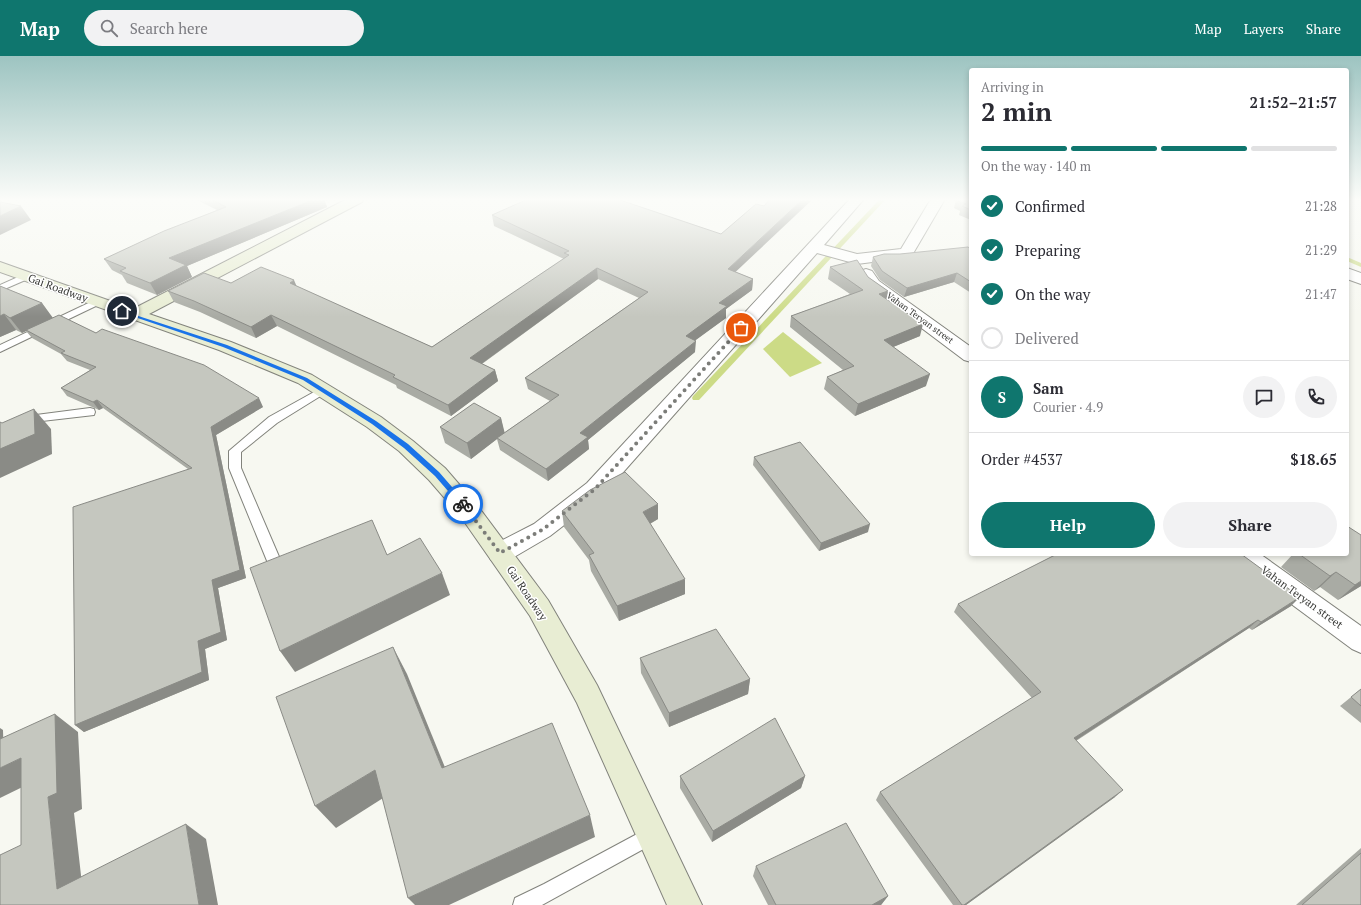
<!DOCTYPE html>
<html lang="en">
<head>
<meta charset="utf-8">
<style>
	body { margin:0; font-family:"PT Serif",serif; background:#f2f2f3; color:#2b2b33; height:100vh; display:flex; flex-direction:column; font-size:15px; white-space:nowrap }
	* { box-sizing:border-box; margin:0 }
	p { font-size:13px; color:#7c7c81 }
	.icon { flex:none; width:22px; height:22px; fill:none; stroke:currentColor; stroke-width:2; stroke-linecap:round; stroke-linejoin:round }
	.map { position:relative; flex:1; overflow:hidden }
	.drawer { position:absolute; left:969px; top:12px; width:380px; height:488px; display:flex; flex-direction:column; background:#fff; border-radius:4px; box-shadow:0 2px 6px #0003 }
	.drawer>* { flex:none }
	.pin { position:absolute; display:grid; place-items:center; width:34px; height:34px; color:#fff; margin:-17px; border:2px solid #fff; border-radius:50%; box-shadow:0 1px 4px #0007 }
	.courier { position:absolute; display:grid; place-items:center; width:40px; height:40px; margin:-20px; border:3px solid #1a73e8; border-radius:50%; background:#fff; color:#222; box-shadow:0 1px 5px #0007 }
	.summary em { font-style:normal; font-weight:700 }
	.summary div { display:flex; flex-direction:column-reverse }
	.summary { display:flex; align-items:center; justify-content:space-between; height:68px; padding:0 12px }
	h1 { font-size:26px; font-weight:700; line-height:30px }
	.bar { display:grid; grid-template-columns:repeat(4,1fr); gap:6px 4px; align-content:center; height:48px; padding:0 12px }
	.bar i { height:5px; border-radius:3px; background:#e1e1e2 }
	.bar .selected { background:#0f766e }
	.bar p { grid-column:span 4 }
	.line { display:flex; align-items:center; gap:10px; padding:0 12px; border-top:1px solid #e1e1e2 }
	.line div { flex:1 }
	.round { display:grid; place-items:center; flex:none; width:42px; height:42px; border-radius:21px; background:#f2f2f3 }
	ol { padding:0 12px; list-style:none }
	li { display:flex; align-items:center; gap:12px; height:44px }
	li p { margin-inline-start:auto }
	li .icon { padding:4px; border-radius:50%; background:#0f766e; color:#fff; stroke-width:4 }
	li:last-child { color:#7c7c81 }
	li i { width:22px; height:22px; border:2px solid #e1e1e2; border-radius:50% }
	.action { display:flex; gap:8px; margin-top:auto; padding:8px 12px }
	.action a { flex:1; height:46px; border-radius:24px; background:#0f766e; color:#fff; font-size:16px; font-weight:700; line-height:46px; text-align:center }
	.action a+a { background:#f2f2f3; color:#2b2b33 }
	header { display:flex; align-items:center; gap:24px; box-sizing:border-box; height:56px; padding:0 20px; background:#0f766e; color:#fff }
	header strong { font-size:19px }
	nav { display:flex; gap:22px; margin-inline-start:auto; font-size:14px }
	.search { width:280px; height:36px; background:#f2f2f3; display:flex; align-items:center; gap:10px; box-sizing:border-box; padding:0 14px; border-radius:22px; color:#7c7c81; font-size:15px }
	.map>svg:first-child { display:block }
</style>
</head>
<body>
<header>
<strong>Map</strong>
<div class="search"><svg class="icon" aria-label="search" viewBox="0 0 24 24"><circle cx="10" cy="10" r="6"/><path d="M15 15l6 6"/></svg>Search here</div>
<nav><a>Map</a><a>Layers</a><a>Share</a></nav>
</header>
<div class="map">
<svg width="1361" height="849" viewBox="0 0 1361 849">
	<rect width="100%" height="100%" fill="#f7f8f1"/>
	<path fill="#ccdb86" d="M 783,276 L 822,307 L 790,321 L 763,293 Z"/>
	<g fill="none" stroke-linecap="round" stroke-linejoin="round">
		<g fill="#ccdb86" fill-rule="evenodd">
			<path d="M 880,143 L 886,143 L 699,344 L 693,344 L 692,342 L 693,340 Z"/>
			<path d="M 1347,201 L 1361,207 L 1361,211 L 1347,205 Z"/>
		</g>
		<g stroke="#82837c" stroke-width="2">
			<g id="lane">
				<path d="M 27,217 L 31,220 L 30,222 L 0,235 L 0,229 Z"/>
				<path d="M 97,243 L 102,246 L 100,248 L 0,296 L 0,289 Z"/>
				<path d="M 323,331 L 327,332 L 328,334 L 327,336 L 277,367 L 241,396 L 241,412 L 286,517 L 284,521 L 279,522 L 274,521 L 272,517 L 229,412 L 229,395 L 269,361 Z"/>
				<path d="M 90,352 L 94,353 L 95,356 L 94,359 L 42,365 L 0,387 L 0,378 L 36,359 Z"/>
				<path d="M 652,770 L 658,773 L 661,779 L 658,785 L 542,849 L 513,849 L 515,842 L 544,828 Z"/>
			</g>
		</g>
		<g stroke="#82837c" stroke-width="2">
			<g id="street">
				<path d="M 850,143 L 864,143 L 824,189 L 857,198 L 901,193 L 931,143 L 945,143 L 911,201 L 857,208 L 817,197 L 603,439 L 550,480 L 509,504 L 500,506 L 491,504 L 488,497 L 491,490 L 534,468 L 587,427 Z"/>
				<path d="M 1347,212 L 1361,217 L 1361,228 L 1347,223 Z"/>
				<path d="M 866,213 L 872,215 L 879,225 L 971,291 L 971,306 L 964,304 L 867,231 L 858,218 L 860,215 Z"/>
				<path d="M 1230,498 L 1260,498 L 1361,570 L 1361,597 L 1352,593 L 1233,505 Z"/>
			</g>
		</g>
		<g stroke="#82837c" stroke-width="2">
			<path id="secondary" d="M 347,143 L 364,143 L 362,146 L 149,258 L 231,286 L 312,319 L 381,361 L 413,385 L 445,412 L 477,449 L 548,544 L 597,629 L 702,849 L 667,849 L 577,647 L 530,560 L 461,461 L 429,424 L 399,395 L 367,371 L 298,327 L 219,294 L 0,216 L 0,206 L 133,253 Z"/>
		</g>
		<use href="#lane" fill="#fff" fill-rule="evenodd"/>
		<use href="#street" fill="#fff" fill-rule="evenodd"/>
		<use href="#secondary" fill="#e8edd3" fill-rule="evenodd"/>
	</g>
	<g fill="#a9aba4">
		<path d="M 195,143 L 324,143 L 327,151 L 187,210 L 192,221 L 157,239 L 127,227 L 122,219 L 112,214 L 104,203 L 217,154 Z"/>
		<path d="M 971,143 L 971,164 L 959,159 L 960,155 L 954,152 L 956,144 Z"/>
		<path d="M 492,159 L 736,216 L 753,223 L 752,234 L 726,253 L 726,262 L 695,284 L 695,296 L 588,384 L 589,393 L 548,425 L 500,394 L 497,383 L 471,403 L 445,387 L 440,371 L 501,362 L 504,377 L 550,345 L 528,333 L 525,322 L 639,242 L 598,223 L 482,308 L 495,314 L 498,325 L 451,360 L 397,332 L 396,329 L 277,270 L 256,282 L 200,256 L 174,246 L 168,235 L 296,230 L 432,291 L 564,203 L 494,170 Z"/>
		<path d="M 971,193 L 971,237 L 954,226 L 904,241 L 880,224 L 871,210 L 873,201 L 900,198 Z"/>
		<path d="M 830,211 L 868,221 L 888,235 L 887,243 L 920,280 L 893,291 L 926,330 L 855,360 L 824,333 L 827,321 L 843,314 L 790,271 L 791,260 L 850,238 L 828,223 Z"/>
		<path d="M 0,230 L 42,247 L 52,262 L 96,277 L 263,351 L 216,379 L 246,522 L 218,532 L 227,584 L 205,593 L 209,624 L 84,676 L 75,669 L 188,413 L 103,352 L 99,354 L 67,340 L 61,332 L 90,314 L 67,305 L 61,298 L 32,282 L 26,275 L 22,277 L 16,274 L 0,281 Z"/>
		<path d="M 754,401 L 868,476 L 819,495 L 753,409 Z"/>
		<path d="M 562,455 L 658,463 L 650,468 L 685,538 L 619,565 L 591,515 L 589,504 L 564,471 Z"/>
		<path d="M 1293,498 L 1347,498 L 1361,530 L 1338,544 L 1320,531 L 1314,535 L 1281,511 Z"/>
		<path d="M 958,548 L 1291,550 L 1252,574 L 1249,572 L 1076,685 L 1115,741 L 966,849 L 953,849 L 876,744 L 880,736 L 1032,642 L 954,556 Z"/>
		<path d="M 640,602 L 750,623 L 748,638 L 669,671 L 641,617 Z"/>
		<path d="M 1361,633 L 1361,667 L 1340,650 Z"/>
		<path d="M 680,720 L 805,720 L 801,732 L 712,786 L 680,732 Z"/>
		<path d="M 1361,792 L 1361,849 L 1296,849 Z"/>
		<path d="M 756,810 L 888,840 L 881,849 L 768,849 L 753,820 Z"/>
	</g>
	<g fill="#8a8b86">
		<path d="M 315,143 L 324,143 L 327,151 L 187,210 L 192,221 L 157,239 L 150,227 L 169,202 Z"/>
		<path d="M 803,143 L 813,143 L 727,224 L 728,213 Z"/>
		<path d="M 21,150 L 31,164 L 0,179 L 0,160 Z"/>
		<path d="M 597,212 L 598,223 L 473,314 L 470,302 Z"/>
		<path d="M 957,217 L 954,226 L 904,241 L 907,232 Z"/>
		<path d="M 753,223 L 752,234 L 726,253 L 726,262 L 685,292 L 686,280 L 719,247 Z"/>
		<path d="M 294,224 L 299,236 L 290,227 Z"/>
		<path d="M 888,235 L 886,247 L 879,238 Z"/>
		<path d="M 42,247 L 53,262 L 22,277 L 10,262 Z"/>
		<path d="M 4,258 L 16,274 L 0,281 L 0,260 Z"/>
		<path d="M 271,259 L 277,270 L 256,282 L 251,271 Z"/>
		<path d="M 923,268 L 920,280 L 881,296 L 884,284 Z"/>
		<path d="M 696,285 L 695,296 L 588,384 L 589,393 L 548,425 L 546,413 L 580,377 Z"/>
		<path d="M 495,314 L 498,325 L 451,360 L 448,349 Z"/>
		<path d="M 930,318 L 926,330 L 855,360 L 858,348 Z"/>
		<path d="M 259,342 L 263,351 L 216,379 L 246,522 L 218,532 L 227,584 L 205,593 L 209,624 L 84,676 L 75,669 L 198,585 L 212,524 L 211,371 Z"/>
		<path d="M 97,344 L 103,352 L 99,354 L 93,346 Z"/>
		<path d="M 34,353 L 51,373 L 52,398 L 0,422 L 0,393 Z"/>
		<path d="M 501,362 L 505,378 L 497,382 L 497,383 L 471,403 L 467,387 Z"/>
		<path d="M 658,448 L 658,463 L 644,471 L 643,456 Z"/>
		<path d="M 870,468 L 868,476 L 819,495 L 821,487 Z"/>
		<path d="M 1336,516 L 1320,531 L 1314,535 L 1330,520 Z"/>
		<path d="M 442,517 L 450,539 L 295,616 L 280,595 Z"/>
		<path d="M 685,523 L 685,538 L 619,565 L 617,550 Z"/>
		<path d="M 1361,525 L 1361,530 L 1338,544 L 1355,529 Z"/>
		<path d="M 1300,541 L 1291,550 L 1252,574 L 1261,566 Z"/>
		<path d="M 1258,564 L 1249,572 L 1067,690 L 1074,682 Z"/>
		<path d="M 393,591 L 407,618 L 455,736 L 442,712 Z"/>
		<path d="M 750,623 L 748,638 L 669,671 L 669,657 Z"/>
		<path d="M 55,658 L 78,676 L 82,753 L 74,757 L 84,846 L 57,833 L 48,741 Z"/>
		<path d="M 0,672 L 3,674 L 4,708 L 0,710 Z"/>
		<path d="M 21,702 L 47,719 L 0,742 L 0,712 Z"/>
		<path d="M 375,714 L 391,737 L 336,772 L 315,750 Z"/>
		<path d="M 805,720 L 801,732 L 712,786 L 713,775 Z"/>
		<path d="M 1123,734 L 1115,741 L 966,849 L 964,849 Z"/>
		<path d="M 590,759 L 595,781 L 449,849 L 415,849 L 408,842 Z"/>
		<path d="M 186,768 L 206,783 L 218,849 L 199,849 Z"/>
		<path d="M 888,840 L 881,849 L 872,849 Z"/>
	</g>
	<g fill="#c5c7bf" stroke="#8a8b86">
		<path d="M 211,143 L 315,143 L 169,202 L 186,209 L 150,227 L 120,215 L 126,212 L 104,203 L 164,175 L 226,151 Z"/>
		<path d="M 528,143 L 617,143 L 721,178 L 756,148 L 764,150 L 770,143 L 803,143 L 728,213 L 753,223 L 719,247 L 727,250 L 686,280 L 696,285 L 580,377 L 588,381 L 546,413 L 497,382 L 559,339 L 525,322 L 648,236 L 597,212 L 470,302 L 495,314 L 448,349 L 393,321 L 395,319 L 271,259 L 251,271 L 194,245 L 168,235 L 204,217 L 231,227 L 261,211 L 294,224 L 290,227 L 432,291 L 569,199 L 564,197 L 569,195 L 492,159 Z"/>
		<path d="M 960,143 L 971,143 L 971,154 L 962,150 L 966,148 L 956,144 Z"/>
		<path d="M 0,146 L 21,150 L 0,160 Z"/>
		<path d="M 968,191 L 971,193 L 971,226 L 957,217 L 907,232 L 882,215 L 873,201 L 884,198 L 900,198 Z"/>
		<path d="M 857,204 L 868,221 L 888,235 L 879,238 L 923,268 L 884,284 L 930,318 L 858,348 L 827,321 L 854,310 L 791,260 L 863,234 L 830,211 Z"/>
		<path d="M 0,230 L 42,247 L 10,262 L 4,258 L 0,260 Z"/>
		<path d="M 59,259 L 96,277 L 102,273 L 204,309 L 259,342 L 211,371 L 240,514 L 212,524 L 221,576 L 198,585 L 202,616 L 75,669 L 73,451 L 192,412 L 97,344 L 93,346 L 61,332 L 96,311 L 61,297 L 65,295 L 26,274 Z"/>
		<path d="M 474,347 L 501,362 L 467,387 L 440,371 Z"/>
		<path d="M 34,353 L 35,378 L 0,393 L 0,366 L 2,367 Z"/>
		<path d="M 800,386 L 870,468 L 821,487 L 754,401 Z"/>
		<path d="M 625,416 L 658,448 L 643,456 L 685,523 L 617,550 L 589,499 L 594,497 L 562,455 L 590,434 Z"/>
		<path d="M 372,464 L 387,499 L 420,482 L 442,517 L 280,595 L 250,512 Z"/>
		<path d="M 1347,470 L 1361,479 L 1361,525 L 1355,529 L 1336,516 L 1330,520 L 1299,498 L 1347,498 Z"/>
		<path d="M 1057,498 L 1241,498 L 1300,541 L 1261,566 L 1258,564 L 1074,682 L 1123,734 L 964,849 L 962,849 L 880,736 L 1041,636 L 958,548 Z"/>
		<path d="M 716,573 L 750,623 L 669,657 L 640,602 Z"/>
		<path d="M 393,591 L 442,712 L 552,667 L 590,759 L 408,842 L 375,714 L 315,750 L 276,641 Z"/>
		<path d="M 1361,633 L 1361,650 L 1351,641 Z"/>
		<path d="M 55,658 L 57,737 L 48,741 L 57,833 L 186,768 L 199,849 L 0,849 L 0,799 L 21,789 L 21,702 L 0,712 L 0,683 Z"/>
		<path d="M 775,662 L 805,720 L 713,775 L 680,720 Z"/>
		<path d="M 846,767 L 888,840 L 872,849 L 776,849 L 756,810 Z"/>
		<path d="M 1361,797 L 1361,849 L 1302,849 Z"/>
	</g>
	<linearGradient id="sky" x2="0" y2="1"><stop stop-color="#9dc4c1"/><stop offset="0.55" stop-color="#fbfcf9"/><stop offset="1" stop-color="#fbfcf9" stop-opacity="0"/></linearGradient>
	<rect width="1361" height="261" fill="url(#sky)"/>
	<path fill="#1a73e8" d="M 120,254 L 227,289 L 307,322 L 376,365 L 408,388 L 439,416 L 465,446 L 465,450 L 461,450 L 435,420 L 404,392 L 372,368 L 303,324 L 223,291 L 120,256 Z"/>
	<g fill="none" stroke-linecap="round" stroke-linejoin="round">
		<path stroke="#7c7d79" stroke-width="4" stroke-dasharray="0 7.2" d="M 463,448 L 500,497 L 542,474 L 595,433 L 741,272"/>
	</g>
	<g text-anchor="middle" stroke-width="3" stroke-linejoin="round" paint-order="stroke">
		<g font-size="9" fill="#3a3b38" stroke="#fff">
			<text transform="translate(920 262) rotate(36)" y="3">Vahan Teryan street</text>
		</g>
		<g font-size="11" fill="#3a3b38" stroke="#fff">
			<text transform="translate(58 232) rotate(20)" y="4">Gai Roadway</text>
			<text transform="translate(527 537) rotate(56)" y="4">Gai Roadway</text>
			<text transform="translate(1302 541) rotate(36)" y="4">Vahan Teryan street</text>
		</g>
	</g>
</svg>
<div class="pin" style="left:741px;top:272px;background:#ea580c"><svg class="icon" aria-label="bag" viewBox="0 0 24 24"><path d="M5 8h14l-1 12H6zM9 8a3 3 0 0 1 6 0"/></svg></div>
<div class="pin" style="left:122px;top:255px;background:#1f2937"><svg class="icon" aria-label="home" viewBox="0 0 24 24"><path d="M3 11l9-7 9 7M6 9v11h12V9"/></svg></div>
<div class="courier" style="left:463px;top:448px"><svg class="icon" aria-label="bike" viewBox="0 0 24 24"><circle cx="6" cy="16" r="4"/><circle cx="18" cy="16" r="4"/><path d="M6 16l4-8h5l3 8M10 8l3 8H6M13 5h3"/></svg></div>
<section class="drawer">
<div class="summary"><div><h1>2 min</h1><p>Arriving in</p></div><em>21:52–21:57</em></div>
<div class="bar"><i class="selected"></i><i class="selected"></i><i class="selected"></i><i></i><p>On the way · 140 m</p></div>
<ol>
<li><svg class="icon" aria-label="check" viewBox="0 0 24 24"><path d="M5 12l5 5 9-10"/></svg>Confirmed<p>21:28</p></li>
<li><svg class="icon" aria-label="check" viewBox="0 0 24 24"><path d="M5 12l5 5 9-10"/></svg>Preparing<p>21:29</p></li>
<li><svg class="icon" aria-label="check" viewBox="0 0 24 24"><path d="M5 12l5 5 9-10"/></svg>On the way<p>21:47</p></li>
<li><i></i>Delivered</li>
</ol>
<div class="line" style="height:72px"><b class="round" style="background:#0f766e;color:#fff">S</b><div><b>Sam</b><p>Courier · 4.9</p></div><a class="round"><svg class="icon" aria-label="chat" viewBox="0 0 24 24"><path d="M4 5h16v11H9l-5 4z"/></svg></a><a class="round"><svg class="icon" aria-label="phone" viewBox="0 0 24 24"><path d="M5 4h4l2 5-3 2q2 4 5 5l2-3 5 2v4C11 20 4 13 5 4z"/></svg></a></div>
<div class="line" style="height:52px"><div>Order #4537</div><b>$18.65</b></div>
<div class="action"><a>Help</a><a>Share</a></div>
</section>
</div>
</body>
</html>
